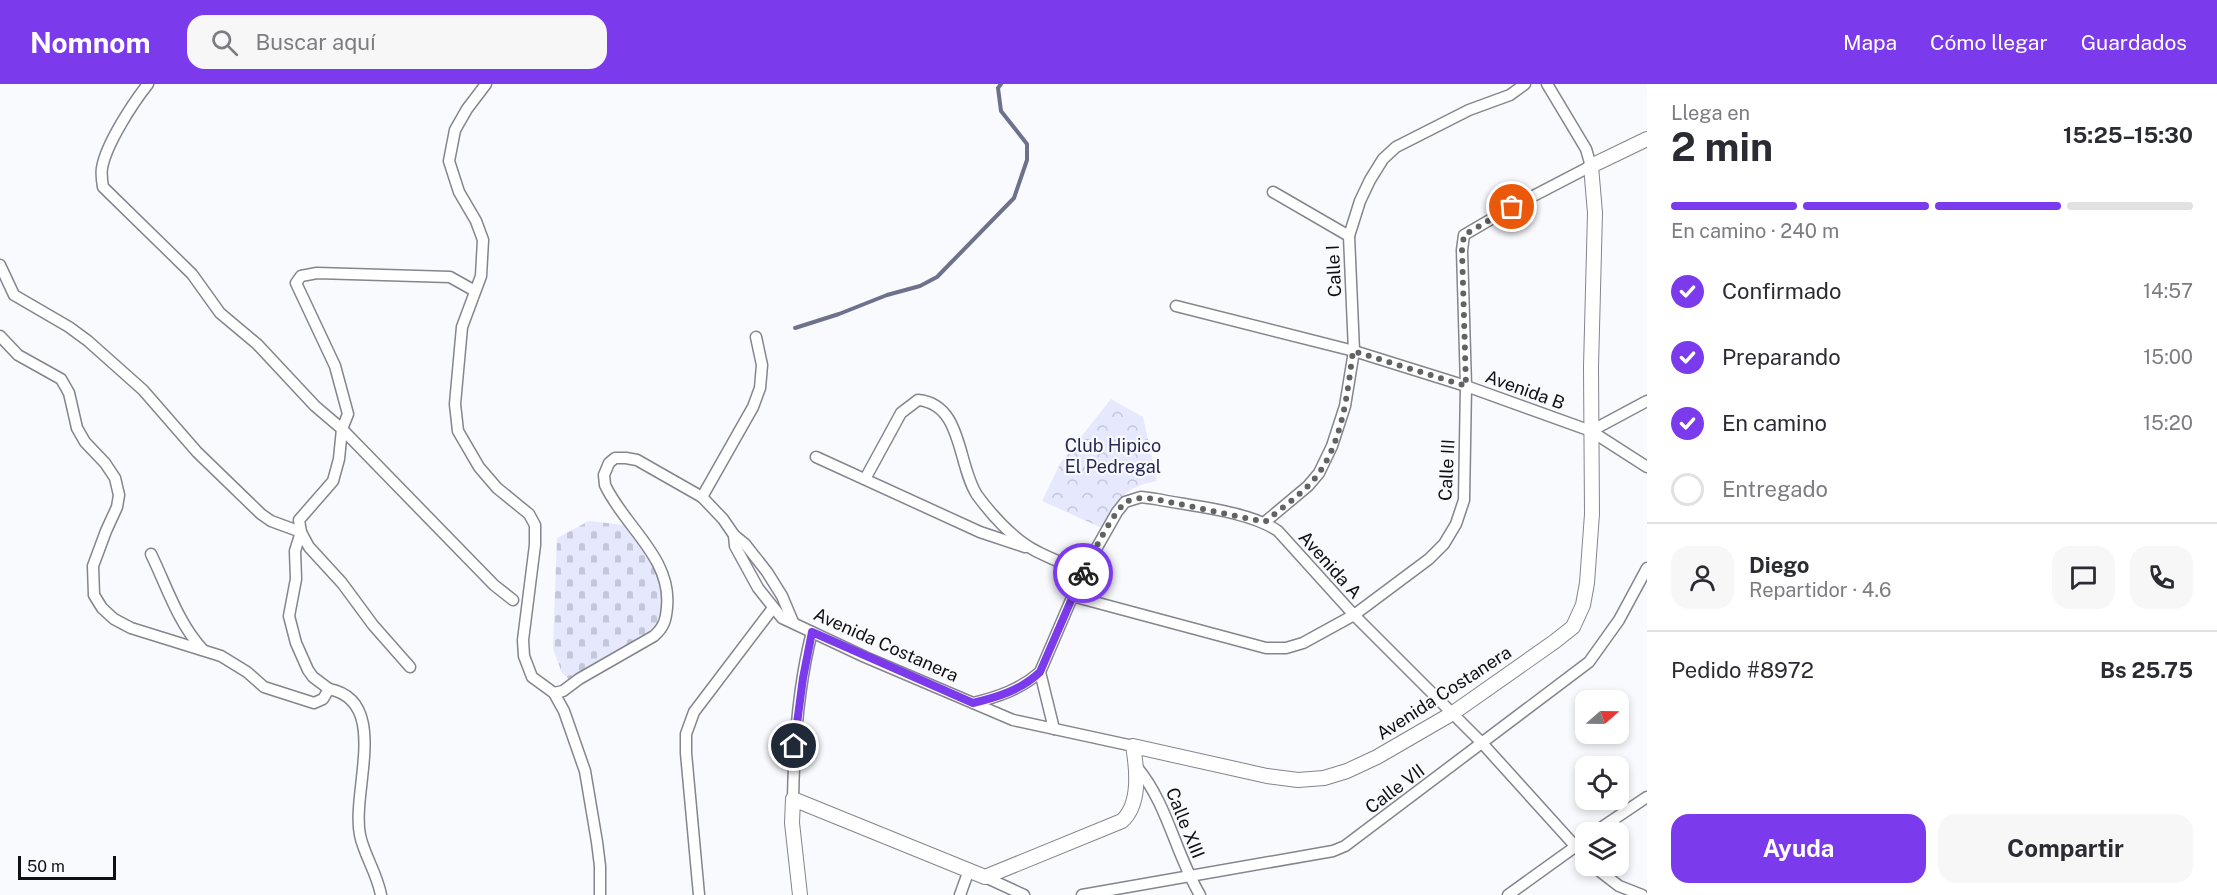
<!DOCTYPE html>
<html lang="es">
<head>
<meta charset="utf-8">
<style>
	body { margin:0; font-family:"Public Sans",sans-serif; background:#f7f7f7; color:#2b2b33; height:100vh; display:flex; flex-direction:column; font-size:22px; white-space:nowrap }
	* { box-sizing:border-box; margin:0 }
	p { font-size:20px; color:#7c7c81 }
	.icon { flex:none; width:33px; height:33px; fill:none; stroke:currentColor; stroke-width:2; stroke-linecap:round; stroke-linejoin:round }
	.map { position:relative; flex:1; overflow:hidden }
	.side { display:flex; flex-direction:column; background:#fff; width:570px }
	.side>* { flex:none }
	.needle { width:39px; rotate:70deg }
	.controls { position:absolute; left:1575px; top:606px; display:grid; gap:12px }
	.controls a { display:grid; place-items:center; width:54px; height:54px; border-radius:12px; background:#fff; box-shadow:0 3px 9px #0003; font-size:30px }
	.scale { position:absolute; left:18px; bottom:15px; width:98px; box-sizing:border-box; padding-left:6px; border:3px solid #101013; border-top:0; font-size:16px; line-height:21px; white-space:nowrap; color:#101013; -webkit-text-stroke:4px #f9fafe; paint-order:stroke }
	.pin { position:absolute; display:grid; place-items:center; width:51px; height:51px; color:#fff; margin:-26px; border:3px solid #fff; border-radius:50%; box-shadow:0 2px 6px #0007 }
	.courier { position:absolute; display:grid; place-items:center; width:60px; height:60px; margin:-30px; border:4px solid #7c3aed; border-radius:50%; background:#fff; color:#222; box-shadow:0 2px 8px #0007 }
	.summary em { font-style:normal; font-weight:700 }
	.summary div { display:flex; flex-direction:column-reverse }
	.summary { display:flex; align-items:center; justify-content:space-between; height:102px; padding:0 24px }
	h1 { font-size:39px; font-weight:700; line-height:45px }
	.bar { display:grid; grid-template-columns:repeat(4,1fr); gap:9px 6px; align-content:center; height:72px; padding:0 24px }
	.bar i { height:8px; border-radius:4px; background:#e1e1e2 }
	.bar .active { background:#7c3aed }
	.bar p { grid-column:span 4 }
	.line { display:flex; align-items:center; gap:15px; padding:0 24px; border-top:2px solid #e1e1e2 }
	.line div { flex:1 }
	.round { display:grid; place-items:center; flex:none; width:63px; height:63px; border-radius:18px; background:#f7f7f7 }
	ol { padding:0 24px; list-style:none }
	li { display:flex; align-items:center; gap:18px; height:66px }
	li p { margin-inline-start:auto }
	li .icon { padding:6px; border-radius:50%; background:#7c3aed; color:#fff; stroke-width:4 }
	li:last-child { color:#7c7c81 }
	li i { width:33px; height:33px; border:3px solid #e1e1e2; border-radius:50% }
	.cta { display:flex; gap:12px; margin-top:auto; padding:12px 24px }
	.cta a { flex:1; height:69px; border-radius:18px; background:#7c3aed; color:#fff; font-size:24px; font-weight:700; line-height:69px; text-align:center }
	.cta a+a { background:#f7f7f7; color:#2b2b33 }
	header { display:flex; align-items:center; gap:36px; box-sizing:border-box; height:84px; padding:0 30px; background:#7c3aed; color:#fff }
	header strong { font-size:28px }
	nav { display:flex; gap:33px; margin-inline-start:auto; font-size:21px }
	.search { width:420px; height:54px; background:#f7f7f7; display:flex; align-items:center; gap:15px; box-sizing:border-box; padding:0 21px; border-radius:18px; color:#7c7c81; font-size:22px }
	main { display:flex; flex:1; min-height:0 }
	.map>svg:first-child { display:block }
</style>
</head>
<body>
<header>
<strong>Nomnom</strong>
<div class="search"><svg class="icon" aria-label="search" viewBox="0 0 24 24"><circle cx="10" cy="10" r="6"/><path d="M15 15l6 6"/></svg>Buscar aquí</div>
<nav><a>Mapa</a><a>Cómo llegar</a><a>Guardados</a></nav>
</header>
<main>
<div class="map">
<svg width="1647" height="811" viewBox="0 0 1647 811">
	<defs>
		<pattern id="cemetery-stones" width="16" height="16" patternUnits="userSpaceOnUse" patternTransform="scale(1.5)"><rect width="16" height="16" fill="#e6e8fe"/><path d="M2 7V4a2 2 0 0 1 4 0v3zM10 15v-3a2 2 0 0 1 4 0v3z" fill="#c4c6d9"/></pattern>
		<pattern id="park-crowns" width="20" height="18" patternUnits="userSpaceOnUse" patternTransform="scale(1.5)"><rect width="20" height="18" fill="#e6e8fe"/><path d="M2 6a3 3 0 1 1 6 0M12 15a3 3 0 1 1 6 0" fill="none" stroke="#c4c6d9"/></pattern>
	</defs>
	<rect width="100%" height="100%" fill="#f9fafe"/>
	<path fill="url(#cemetery-stones)" d="M 589,437 L 633,442 L 656,474 L 671,527 L 668,543 L 663,550 L 571,597 L 562,589 L 553,565 L 557,454 Z"/>
	<path fill="url(#park-crowns)" d="M 1111,315 L 1143,333 L 1157,397 C 1126,402 1114,417 1102,444 L 1042,417 L 1061,378 Z"/>
	<g fill="none" stroke-linecap="round" stroke-linejoin="round">
		<path stroke="#6e718b" stroke-width="4" d="M 795,244 L 839,230 L 887,211 L 920,202 L 937,193 L 1014,114 L 1027,76 L 1027,60 L 1001,27 L 998,4 L 1001,0"/>
		<g stroke="#84858d" stroke-width="13">
			<g id="minor">
				<path d="M 148,0 C 133,19 106,60 102,84 C 101,90 102,97 103,103 L 192,190 L 220,229 L 257,260 L 315,322 L 342,345 L 494,501 L 513,516"/>
				<path d="M 486,0 L 467,25 L 455,46 L 449,77 L 459,108 L 476,137 L 483,156 L 481,192 L 462,243 L 455,320 L 458,347 L 479,383 L 497,404 L 529,430 L 535,441 L 535,461 L 523,556 L 524,572 L 532,593 L 554,609 L 564,627 L 585,687 L 597,758 L 600,782 L 600,811"/>
				<path d="M 1273,108 L 1349,152"/>
				<path d="M 0,181 L 14,211 L 69,243 L 88,257 L 143,306 L 197,368 L 261,430 L 271,437 L 301,448 L 309,463 L 342,499 L 373,541 L 410,583"/>
				<path d="M 1176,222 L 1354,267 L 1466,302 L 1591,347 L 1647,383"/>
				<path d="M 0,252 L 18,271 L 61,295 L 69,309 L 77,344 L 85,358 L 105,379 L 115,394 L 119,411 L 117,423 L 106,447 L 93,482 L 94,511 L 102,524 L 114,535 L 131,544 L 221,572 L 247,588 L 264,603 L 314,619 L 323,615 L 329,605 L 313,593 L 308,586 L 296,559 L 289,532 L 296,495 L 295,467 L 301,448 L 299,436 L 333,397 L 339,375 L 342,345 L 348,330 L 335,282 L 296,199 L 301,192 L 317,189 L 450,193 L 475,207"/>
				<path d="M 1591,347 L 1647,317"/>
				<path d="M 816,373 L 980,448 L 1025,463"/>
				<path d="M 865,395 L 901,329 L 918,316 C 963,320 957,380 977,411 C 991,430 1009,450 1029,463 C 1045,473 1066,480 1083,488"/>
				<path d="M 702,413 L 753,323 L 760,304 L 762,281 L 756,253"/>
				<path d="M 1265,438 L 1308,402 L 1319,389 L 1332,362 L 1345,322 L 1354,267 L 1349,152 L 1360,117 L 1370,96 L 1383,75 L 1396,63 L 1469,26 L 1510,11 L 1525,0"/>
				<path d="M 734,451 L 735,462 L 758,504 L 782,534 L 865,573 L 1013,636 L 1133,662"/>
				<path d="M 151,470 C 167,503 178,539 203,566"/>
				<path d="M 1072,512 L 1266,564 L 1286,564 L 1303,559 L 1354,531 L 1429,475 L 1444,460 L 1456,440 L 1464,416 L 1466,302 L 1462,166 L 1464,151 L 1512,123 L 1591,82 L 1586,65 L 1547,0"/>
				<path d="M 1040,588 L 1054,645"/>
				<path d="M 329,605 C 391,617 351,707 360,751 C 364,771 377,789 381,811"/>
				<path d="M 554,609 L 563,607 L 579,595 L 654,552 C 664,543 666,536 667,523 C 672,474 624,442 605,401 L 604,391 L 609,379 L 615,374 L 626,374 L 637,376 L 702,413 L 723,435 L 734,451 L 745,460 L 767,488 L 782,512 L 793,538"/>
				<path d="M 973,619 C 998,613 1021,605 1040,588 L 1083,488 L 1117,428 L 1125,418 L 1141,413 L 1156,415 C 1191,422 1249,427 1278,447 L 1354,531 L 1482,659 L 1586,774"/>
				<path d="M 1136,682 C 1168,720 1175,769 1200,811"/>
				<path d="M 793,715 C 794,659 798,602 812,548"/>
				<path d="M 1595,748 L 1647,713"/>
				<path d="M 1593,782 L 1619,802 L 1642,811"/>
				<path d="M 985,793 L 1024,811"/>
				<path d="M 699,811 L 686,669 L 686,650 L 694,628 L 773,524"/>
				<path d="M 960,811 L 969,786"/>
				<path d="M 1082,811 L 1333,767 L 1345,762 L 1589,578 L 1619,536 L 1647,484"/>
				<path d="M 1508,811 L 1586,755"/>
			</g>
		</g>
		<g stroke="#84858d" stroke-width="16">
			<path id="tertiary" d="M 800,811 L 792,739 L 793,715 L 985,793 L 1122,737 C 1141,720 1137,685 1133,662 L 1267,692 L 1298,696 L 1324,694 L 1347,687 L 1377,673 L 1453,629 L 1554,558 L 1573,543 L 1583,521 L 1587,499 L 1592,430 L 1591,283 L 1595,129 L 1591,82 L 1647,55"/>
		</g>
		<use href="#minor" stroke="#fff" stroke-width="10"/>
		<use href="#tertiary" stroke="#fff" stroke-width="14"/>
	</g>
	<g fill="none" stroke-linecap="round" stroke-linejoin="round">
		<path stroke="#626265" stroke-width="6" stroke-dasharray="0 10.8" d="M 1083,489 C 1090,475 1115,423 1128,417 C 1137,413 1146,414 1155,415 L 1265,438 C 1279,426 1295,415 1308,402 C 1342,368 1347,312 1353,267 L 1466,302 L 1462,166 L 1464,151 L 1512,123"/>
		<path stroke="#7c3aed" stroke-width="8" d="M 794,662 L 803,594 L 812,548 L 973,619 C 998,613 1021,606 1040,588 L 1083,489"/>
	</g>
	<g text-anchor="middle" stroke-width="4.5" stroke-linejoin="round" paint-order="stroke">
		<g font-size="18" fill="#101013" stroke="#f9fafe">
			<text transform="translate(1334 187) rotate(-93)" y="6">Calle I</text>
			<text transform="translate(1525 306) rotate(20)" y="6">Avenida B</text>
			<text transform="translate(1447 386) rotate(-87)" y="6">Calle III</text>
			<text transform="translate(1330 481) rotate(48)" y="6">Avenida A</text>
			<text transform="translate(886 561) rotate(24)" y="6">Avenida Costanera</text>
			<text transform="translate(1444 609) rotate(-33)" y="6">Avenida Costanera</text>
			<text transform="translate(1395 705) rotate(-37)" y="6">Calle VII</text>
			<text transform="translate(1185 739) rotate(68)" y="6">Calle XIII</text>
		</g>
		<g font-size="18" fill="#272655" stroke="#f9fafe">
			<text x="1113" y="368">Club Hipico<tspan x="1113" dy="21">El Pedregal</tspan></text>
		</g>
	</g>
</svg>
<div class="controls">
<a><svg class="needle" viewBox="-14 -14 28 28"><path d="M0-13l5 13h-10z" fill="#e53935"/><path d="M0 13l5-13h-10z" fill="#7c7c81"/></svg></a>
<a><svg class="icon" aria-label="locate" viewBox="0 0 24 24"><circle cx="12" cy="12" r="6"/><path d="M12 2v4M12 18v4M2 12h4M18 12h4"/></svg></a>
<a><svg class="icon" aria-label="layers" viewBox="0 0 24 24"><path d="M12 4l9 5-9 5-9-5zM3 14l9 5 9-5"/></svg></a>
</div>
<div class="scale">50 m</div>
<div class="pin" style="left:1512px;top:123px;background:#ea580c"><svg class="icon" aria-label="bag" viewBox="0 0 24 24"><path d="M5 8h14l-1 12H6zM9 8a3 3 0 0 1 6 0"/></svg></div>
<div class="pin" style="left:794px;top:662px;background:#1f2937"><svg class="icon" aria-label="home" viewBox="0 0 24 24"><path d="M3 11l9-7 9 7M6 9v11h12V9"/></svg></div>
<div class="courier" style="left:1083px;top:489px"><svg class="icon" aria-label="bike" viewBox="0 0 24 24"><circle cx="6" cy="16" r="4"/><circle cx="18" cy="16" r="4"/><path d="M6 16l4-8h5l3 8M10 8l3 8H6M13 5h3"/></svg></div>
</div>
<section class="side">
<div class="summary"><div><h1>2 min</h1><p>Llega en</p></div><em>15:25–15:30</em></div>
<div class="bar"><i class="active"></i><i class="active"></i><i class="active"></i><i></i><p>En camino · 240 m</p></div>
<ol>
<li><svg class="icon" aria-label="check" viewBox="0 0 24 24"><path d="M5 12l5 5 9-10"/></svg>Confirmado<p>14:57</p></li>
<li><svg class="icon" aria-label="check" viewBox="0 0 24 24"><path d="M5 12l5 5 9-10"/></svg>Preparando<p>15:00</p></li>
<li><svg class="icon" aria-label="check" viewBox="0 0 24 24"><path d="M5 12l5 5 9-10"/></svg>En camino<p>15:20</p></li>
<li><i></i>Entregado</li>
</ol>
<div class="line" style="height:108px"><a class="round"><svg class="icon" aria-label="person" viewBox="0 0 24 24"><circle cx="12" cy="8" r="4"/><path d="M4 21q1-7 8-7t8 7"/></svg></a><div><b>Diego</b><p>Repartidor · 4.6</p></div><a class="round"><svg class="icon" aria-label="chat" viewBox="0 0 24 24"><path d="M4 5h16v11H9l-5 4z"/></svg></a><a class="round"><svg class="icon" aria-label="phone" viewBox="0 0 24 24"><path d="M5 4h4l2 5-3 2q2 4 5 5l2-3 5 2v4C11 20 4 13 5 4z"/></svg></a></div>
<div class="line" style="height:78px"><div>Pedido #8972</div><b>Bs 25.75</b></div>
<div class="cta"><a>Ayuda</a><a>Compartir</a></div>
</section>
</main>
</body>
</html>
